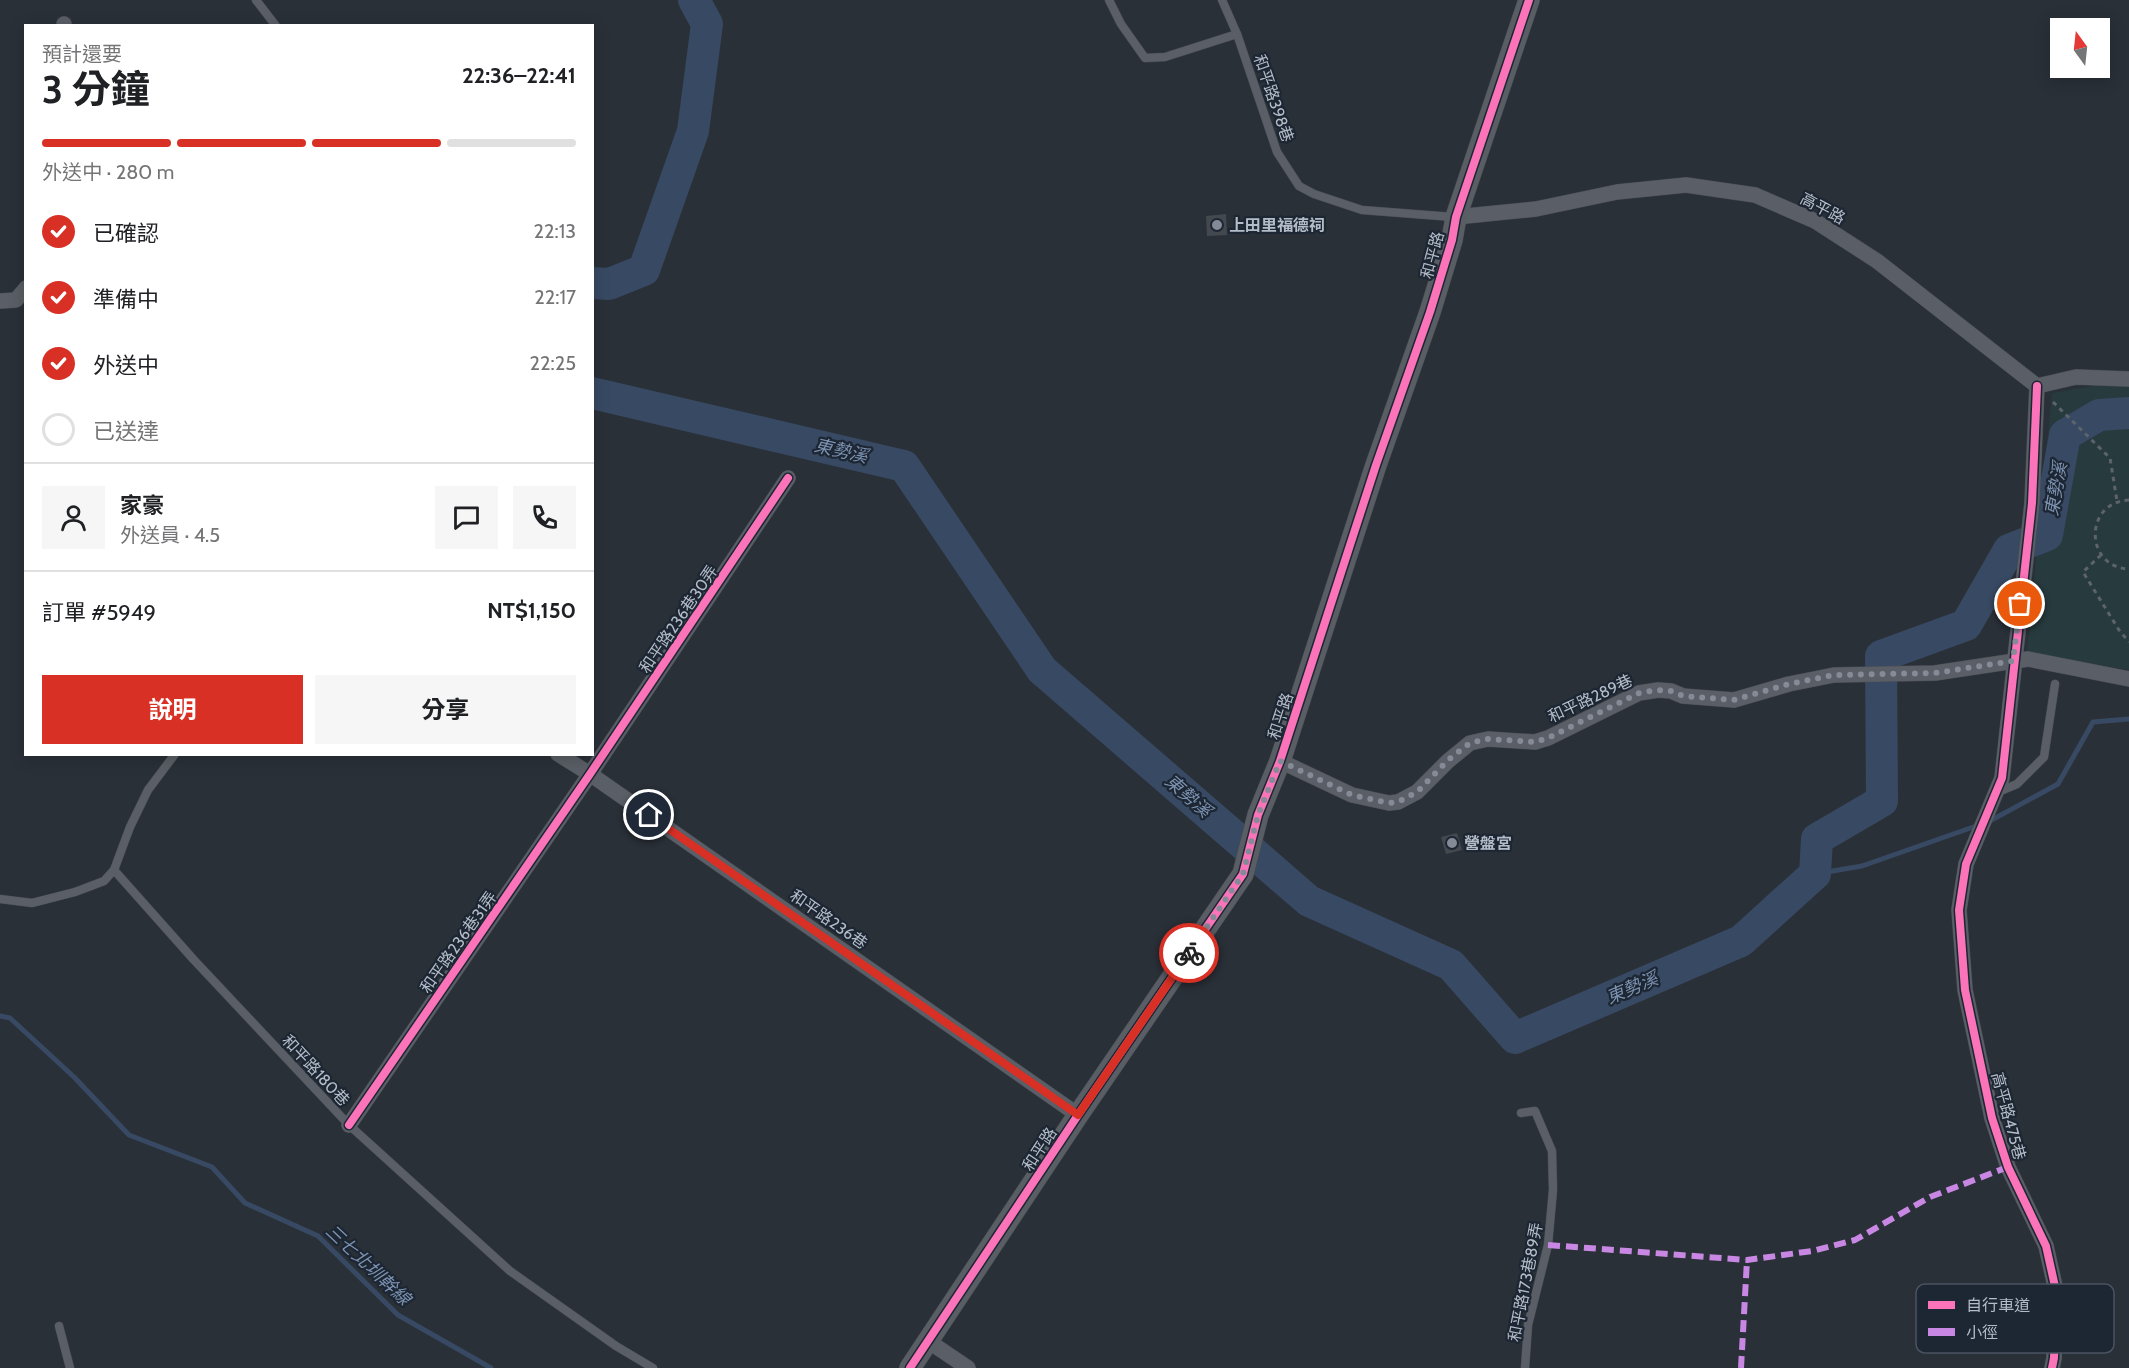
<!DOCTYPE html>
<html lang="zh-TW">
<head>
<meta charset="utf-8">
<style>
	body { margin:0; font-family:Cabin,"Noto Sans TC",sans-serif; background:#f6f6f6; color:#202124; height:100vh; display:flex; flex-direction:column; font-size:22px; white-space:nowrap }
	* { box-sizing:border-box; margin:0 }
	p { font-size:20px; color:#757577 }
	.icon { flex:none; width:33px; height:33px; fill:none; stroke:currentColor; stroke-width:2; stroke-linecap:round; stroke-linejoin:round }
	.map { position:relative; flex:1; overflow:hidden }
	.drawer { position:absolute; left:24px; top:24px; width:570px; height:732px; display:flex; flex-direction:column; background:#fff; border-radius:0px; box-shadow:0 3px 15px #0003 }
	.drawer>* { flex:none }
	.needle { width:39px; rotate:345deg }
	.fabs { position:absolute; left:2050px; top:18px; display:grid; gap:12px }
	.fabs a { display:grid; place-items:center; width:60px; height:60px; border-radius:0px; background:#fff; box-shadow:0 3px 15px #0003; font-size:30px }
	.pin { position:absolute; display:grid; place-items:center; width:51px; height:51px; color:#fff; margin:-26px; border:3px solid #fff; border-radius:50%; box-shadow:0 2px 6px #0007 }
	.courier { position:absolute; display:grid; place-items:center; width:60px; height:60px; margin:-30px; border:4px solid #d93025; border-radius:50%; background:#fff; color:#222; box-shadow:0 2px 8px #0007 }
	.head em { font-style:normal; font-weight:700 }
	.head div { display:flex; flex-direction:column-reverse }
	.head { display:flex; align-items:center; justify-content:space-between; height:102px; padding:0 18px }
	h1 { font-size:39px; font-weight:700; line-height:45px }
	.bar { display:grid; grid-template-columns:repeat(4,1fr); gap:9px 6px; align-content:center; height:72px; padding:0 18px }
	.bar i { height:8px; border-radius:4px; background:#e0e0e0 }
	.bar .current { background:#d93025 }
	.bar p { grid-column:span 4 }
	.line { display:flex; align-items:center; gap:15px; padding:0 18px; border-top:2px solid #e0e0e0 }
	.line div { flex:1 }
	.round { display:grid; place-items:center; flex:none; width:63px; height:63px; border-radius:0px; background:#f6f6f6 }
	ol { padding:0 18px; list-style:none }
	li { display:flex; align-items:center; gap:18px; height:66px }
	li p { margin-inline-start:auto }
	li .icon { padding:6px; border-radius:50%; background:#d93025; color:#fff; stroke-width:4 }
	li:last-child { color:#757577 }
	li i { width:33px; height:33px; border:3px solid #e0e0e0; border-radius:50% }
	.cta { display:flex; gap:12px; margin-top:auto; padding:12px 18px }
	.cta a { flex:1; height:69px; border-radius:0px; background:#d93025; color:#fff; font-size:24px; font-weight:700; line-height:69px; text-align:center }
	.cta a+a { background:#f6f6f6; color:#202124 }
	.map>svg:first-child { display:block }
</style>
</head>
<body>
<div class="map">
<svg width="2129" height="1368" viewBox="0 0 2129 1368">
	<rect width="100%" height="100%" fill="#2a3038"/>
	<path fill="#273a3e" d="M 2110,383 L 2129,386 L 2129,670 L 2027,652 L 2052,393 Z"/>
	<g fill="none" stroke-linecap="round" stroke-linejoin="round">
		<g stroke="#384963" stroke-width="5">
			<path d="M 1988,822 L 2058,784 L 2093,722 L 2129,719"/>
			<path d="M 1815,874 L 1862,866 L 1979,825"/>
			<path d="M 0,1016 L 10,1018 L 74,1077 L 129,1135 L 212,1167 L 245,1203 L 318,1236 L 398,1315 L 491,1368"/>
		</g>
		<g stroke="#384963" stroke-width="32">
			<path d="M 592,283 L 609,284 L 644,270 L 693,131 L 707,24 L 694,0"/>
			<path d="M 592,393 L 904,466 L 1042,670 L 1309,901 L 1451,965 L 1515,1038 L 1741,941 L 1815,874 L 1817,839 L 1882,801 L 1881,656 L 1966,625 L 2009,550 L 2047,535 L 2065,435 L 2099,415 L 2129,413"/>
		</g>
	</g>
	<g fill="#444950">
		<path d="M 1226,214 L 1227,235 L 1207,236 L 1206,216 Z"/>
		<path d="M 1457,833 L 1462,850 L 1446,854 L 1441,837 Z"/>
	</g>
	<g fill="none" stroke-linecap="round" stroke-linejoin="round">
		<g stroke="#484c53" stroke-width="9">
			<g id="lane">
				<path d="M 256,0 L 276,26"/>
				<path d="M 1109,0 L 1121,24 L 1145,58 L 1165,57 L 1237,34"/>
				<path d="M 1222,0 L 1237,34 L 1277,152 L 1299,186 L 1314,194 L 1362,210 L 1453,217"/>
				<path d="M 1998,792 L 2017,784 L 2044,757 L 2055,684"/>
				<path d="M 114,870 L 194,960 L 349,1125 L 510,1271 L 616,1346 L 653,1368"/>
				<path d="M 0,899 L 32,903 L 75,892 L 104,881 L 114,870 L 130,827 L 148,790 L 175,754"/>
				<path d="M 1521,1113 L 1535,1111 L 1552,1151 L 1553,1190 L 1548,1245 L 1528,1325 L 1525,1368"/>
				<path d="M 59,1326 L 70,1368"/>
				<path d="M 1975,1326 L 2025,1297 L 2056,1291"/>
			</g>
		</g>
		<g stroke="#484c53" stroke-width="16">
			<g id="street">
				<path d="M 64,26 L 64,24"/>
				<path d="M 1456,217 L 1536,209 L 1617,192 L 1686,185 L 1755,195 L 1815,221 L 1877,261 L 2037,386"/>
				<path d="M 0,301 L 16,300 L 26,288"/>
				<path d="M 2037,386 L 2032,503 L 2002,778 L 1966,864 L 1959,910 L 1965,990 L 1992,1118 L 2008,1167 L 2046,1246 L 2056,1291 L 2054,1358 L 2052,1368"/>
				<path d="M 2037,386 L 2076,377 L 2129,379"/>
				<path d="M 558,754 L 590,774 L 1078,1115"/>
				<path d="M 1280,761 L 1352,795 L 1389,803 L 1398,802 L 1417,792 L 1448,761 L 1470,743 L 1488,739 L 1535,742 L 1548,738 L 1639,693 L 1658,690 L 1671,691 L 1683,696 L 1734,700 L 1789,684 L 1834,675 L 1935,673 L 2028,659 L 2129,679"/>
				<path d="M 349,1125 L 590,774 L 788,478"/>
				<path d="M 928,1341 L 968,1368"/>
			</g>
		</g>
		<g stroke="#484c53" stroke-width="22">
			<path id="secondary" d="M 910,1368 L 1078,1115 L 1243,874 L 1258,815 L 1280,761 L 1376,465 L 1430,312 L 1452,240 L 1456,217 L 1529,0"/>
		</g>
		<g stroke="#5d636a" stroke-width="3" stroke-dasharray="4.5 4.5" stroke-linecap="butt">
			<path d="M 2053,402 L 2110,458 L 2117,501"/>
			<path d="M 2129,500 C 2084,502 2084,567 2129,569"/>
			<path d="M 2101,555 L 2083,572 L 2119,630 L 2129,642"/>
		</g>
		<use href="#lane" stroke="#5a5e66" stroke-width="8"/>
		<use href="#street" stroke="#5a5e66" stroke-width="15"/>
		<use href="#secondary" stroke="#595d64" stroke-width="21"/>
		<g stroke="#c787e3" stroke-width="6" stroke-dasharray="12 6" stroke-linecap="butt">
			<path d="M 1548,1245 L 1747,1260 L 1812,1251 L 1855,1240 L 1930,1197 L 2008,1167"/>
			<path d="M 1741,1368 L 1747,1260"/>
		</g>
		<g stroke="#1d2633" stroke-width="11">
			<g id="cycleway">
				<path d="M 2037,386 L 2032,503 L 2002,778 L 1966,864 L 1959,910 L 1965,990 L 1992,1118 L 2008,1167 L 2046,1246 L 2056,1291 L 2054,1358 L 2052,1368"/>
				<path d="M 349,1125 L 590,774 L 788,478"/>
				<path d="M 910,1368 L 1078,1115 L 1243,874 L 1258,815 L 1280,761 L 1376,465 L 1430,312 L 1452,240 L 1456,217 L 1529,0"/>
			</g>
		</g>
		<use href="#cycleway" stroke="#fb73b8" stroke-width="8"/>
	</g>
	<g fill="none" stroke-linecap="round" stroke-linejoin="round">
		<path stroke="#848b96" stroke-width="6" stroke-dasharray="0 10.8" d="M 1189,953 L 1243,874 L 1258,815 L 1280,761 L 1352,795 L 1389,803 L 1398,802 L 1417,792 L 1448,760 L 1470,743 L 1488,739 L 1535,742 L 1548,738 L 1639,693 L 1658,690 L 1671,691 L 1683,696 L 1734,700 L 1789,684 L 1834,675 L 1935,673 L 2013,661 L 2020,604"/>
		<path stroke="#d93025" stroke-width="8" d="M 649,815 L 1078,1115 L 1189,953"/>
	</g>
	<g fill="#848b96" stroke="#1d2633" stroke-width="2">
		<circle cx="1217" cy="225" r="6"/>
		<circle cx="1452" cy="843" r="6"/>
	</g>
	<g text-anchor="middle" stroke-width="4.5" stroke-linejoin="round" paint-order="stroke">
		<g font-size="16" fill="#b4bcc9" stroke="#1d2633">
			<text transform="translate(1274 98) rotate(71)" y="6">和平路398巷</text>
			<text transform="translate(1823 208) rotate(28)" y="6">高平路</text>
			<text transform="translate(1432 255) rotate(-75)" y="6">和平路</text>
			<text transform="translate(678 619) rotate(-56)" y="6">和平路236巷30弄</text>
			<text transform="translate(1590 698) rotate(-25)" y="6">和平路289巷</text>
			<text transform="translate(1280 716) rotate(-72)" y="6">和平路</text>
			<text transform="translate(829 919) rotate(35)" y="6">和平路236巷</text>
			<text transform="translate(458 942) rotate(-55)" y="6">和平路236巷31弄</text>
			<text transform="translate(316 1070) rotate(47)" y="6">和平路180巷</text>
			<text transform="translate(2009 1116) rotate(75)" y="6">高平路475巷</text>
			<text transform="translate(1039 1149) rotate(-57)" y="6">和平路</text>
			<text transform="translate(1525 1282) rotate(-79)" y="6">和平路173巷89弄</text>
		</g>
		<g font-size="16" font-weight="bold" fill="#b4bcc9" stroke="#1d2633" text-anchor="start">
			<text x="1229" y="231">上田里福德祠</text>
			<text x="1464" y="849">營盤宮</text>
		</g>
		<g font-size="18" font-style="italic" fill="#7c92b1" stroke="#1d2633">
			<text transform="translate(841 451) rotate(13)" y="6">東勢溪</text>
			<text transform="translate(2056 489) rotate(-80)" y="6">東勢溪</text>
			<text transform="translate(1188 796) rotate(41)" y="6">東勢溪</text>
			<text transform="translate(1632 988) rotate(-23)" y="6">東勢溪</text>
			<text transform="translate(368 1265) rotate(43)" y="6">三七北圳幹線</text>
		</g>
	</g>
	<rect x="1916" y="1284" width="198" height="69" rx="9" fill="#1d2633" stroke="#4a5360" stroke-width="1.5"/>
	<rect x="1928" y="1301" width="27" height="8" fill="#fb73b8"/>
	<rect x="1928" y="1328" width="27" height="8" fill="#c787e3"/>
	<g font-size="16" fill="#b4bcc9">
		<text x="1966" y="1311">自行車道</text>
		<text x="1966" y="1338">小徑</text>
	</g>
</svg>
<div class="fabs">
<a><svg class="needle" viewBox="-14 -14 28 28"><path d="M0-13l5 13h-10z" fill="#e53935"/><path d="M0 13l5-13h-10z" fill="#757577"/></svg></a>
</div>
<div class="pin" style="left:2020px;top:604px;background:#ea580c"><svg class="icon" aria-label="bag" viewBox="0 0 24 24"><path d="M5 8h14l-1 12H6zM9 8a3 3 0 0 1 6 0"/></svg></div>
<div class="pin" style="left:649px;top:815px;background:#1f2937"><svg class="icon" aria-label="home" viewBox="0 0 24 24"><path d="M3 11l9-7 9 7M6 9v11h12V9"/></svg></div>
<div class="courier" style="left:1189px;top:953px"><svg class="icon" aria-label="bike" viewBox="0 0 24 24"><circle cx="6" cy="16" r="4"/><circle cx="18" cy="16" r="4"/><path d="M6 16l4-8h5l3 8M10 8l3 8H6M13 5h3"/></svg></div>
<section class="drawer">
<div class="head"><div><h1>3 分鐘</h1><p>預計還要</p></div><em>22:36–22:41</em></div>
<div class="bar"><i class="current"></i><i class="current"></i><i class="current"></i><i></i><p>外送中 · 280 m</p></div>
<ol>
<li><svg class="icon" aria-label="check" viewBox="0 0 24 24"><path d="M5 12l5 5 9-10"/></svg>已確認<p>22:13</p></li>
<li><svg class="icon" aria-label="check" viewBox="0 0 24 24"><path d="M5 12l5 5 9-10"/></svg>準備中<p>22:17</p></li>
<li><svg class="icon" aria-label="check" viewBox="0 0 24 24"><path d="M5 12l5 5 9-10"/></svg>外送中<p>22:25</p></li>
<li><i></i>已送達</li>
</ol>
<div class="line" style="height:108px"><a class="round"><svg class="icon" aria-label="person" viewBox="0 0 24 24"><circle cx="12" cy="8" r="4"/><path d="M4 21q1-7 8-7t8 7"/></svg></a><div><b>家豪</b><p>外送員 · 4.5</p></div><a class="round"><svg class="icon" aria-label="chat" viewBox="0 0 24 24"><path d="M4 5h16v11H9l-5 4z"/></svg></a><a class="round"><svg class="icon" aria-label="phone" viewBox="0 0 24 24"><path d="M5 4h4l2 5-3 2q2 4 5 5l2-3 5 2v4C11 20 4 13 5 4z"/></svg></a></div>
<div class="line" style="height:78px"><div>訂單 #5949</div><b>NT$1,150</b></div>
<div class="cta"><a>說明</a><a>分享</a></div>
</section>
</div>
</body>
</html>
